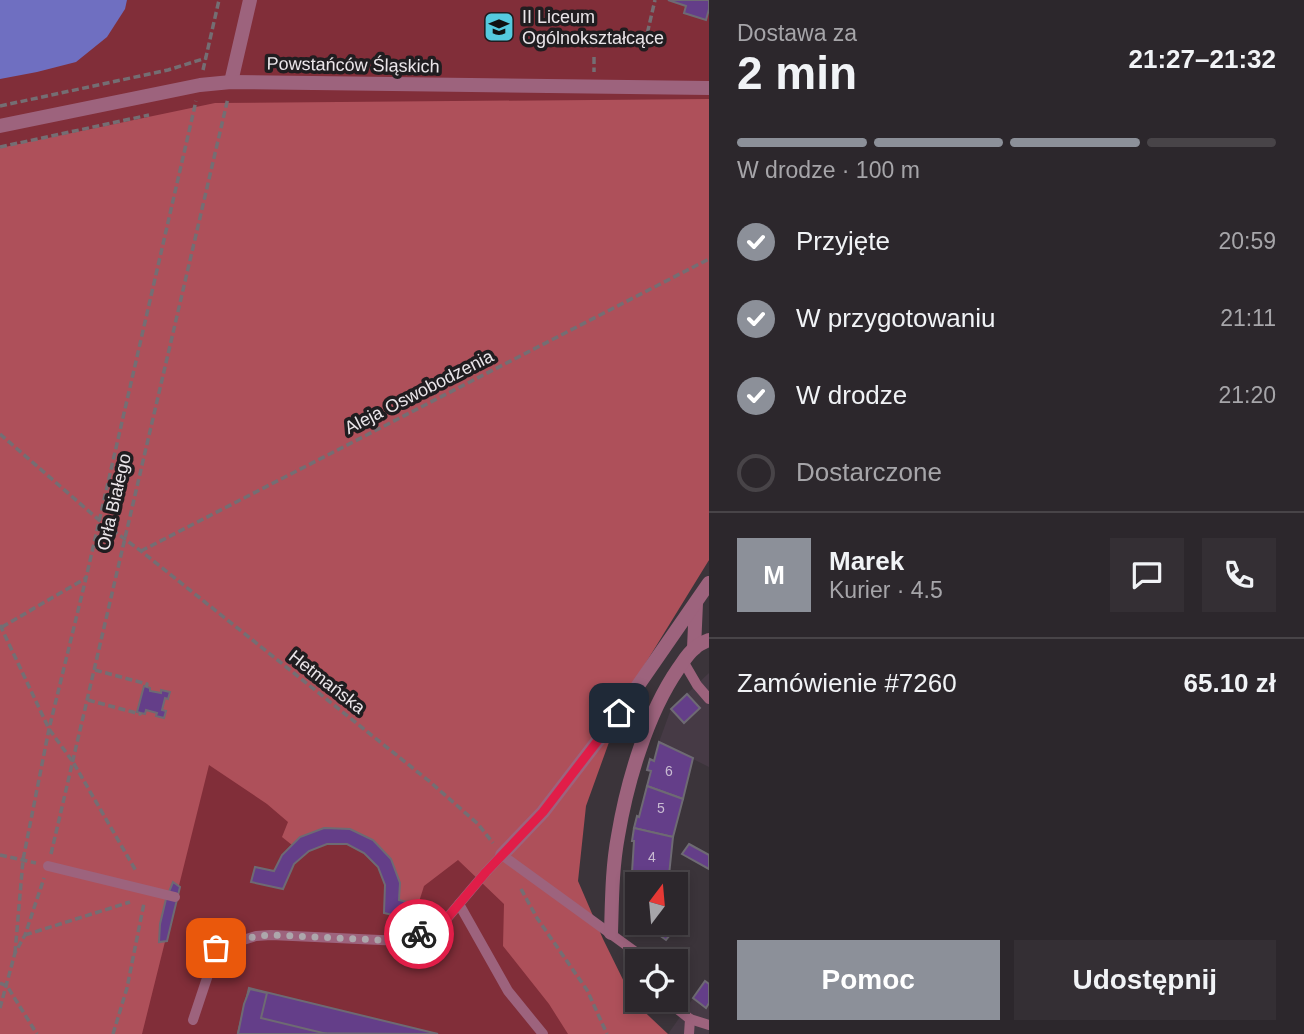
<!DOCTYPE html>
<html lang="pl">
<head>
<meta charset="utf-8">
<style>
	body { margin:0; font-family:Helvetica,sans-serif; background:#342f34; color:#f1f3f6; height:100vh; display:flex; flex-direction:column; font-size:26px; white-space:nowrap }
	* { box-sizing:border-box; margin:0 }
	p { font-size:23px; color:#a6a5a9 }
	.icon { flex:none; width:38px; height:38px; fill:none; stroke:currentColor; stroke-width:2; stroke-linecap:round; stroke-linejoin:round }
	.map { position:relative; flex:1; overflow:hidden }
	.drawer { display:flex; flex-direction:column; background:#2c272c; width:595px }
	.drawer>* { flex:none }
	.needle { width:46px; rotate:16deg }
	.controls { position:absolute; left:625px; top:872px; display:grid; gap:14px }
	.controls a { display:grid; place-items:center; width:63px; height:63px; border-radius:0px; background:#2c272c; box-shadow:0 4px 10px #0003,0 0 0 2px #484448; font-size:35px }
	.pin { position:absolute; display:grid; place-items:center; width:60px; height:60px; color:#fff; margin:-30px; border-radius:14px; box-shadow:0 4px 10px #0006 }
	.courier { position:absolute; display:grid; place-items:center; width:70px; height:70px; margin:-35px; border:5px solid #e11d48; border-radius:50%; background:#fff; color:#222; box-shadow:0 2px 9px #0007 }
	.overview em { font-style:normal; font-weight:600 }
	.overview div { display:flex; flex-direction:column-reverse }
	.overview { display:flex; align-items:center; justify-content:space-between; height:119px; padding:0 28px }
	h1 { font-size:46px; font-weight:600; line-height:52px }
	.bar { display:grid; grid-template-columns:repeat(4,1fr); gap:10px 7px; align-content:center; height:84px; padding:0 28px }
	.bar i { height:9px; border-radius:5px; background:#484448 }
	.bar .on { background:#8c9099 }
	.bar p { grid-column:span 4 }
	.line { display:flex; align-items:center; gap:18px; padding:0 28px; border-top:2px solid #484448 }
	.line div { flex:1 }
	.round { display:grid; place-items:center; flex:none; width:74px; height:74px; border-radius:0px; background:#342f34 }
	ol { padding:0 28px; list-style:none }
	li { display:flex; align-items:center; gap:21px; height:77px }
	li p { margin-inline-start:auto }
	li .icon { padding:7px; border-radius:50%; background:#8c9099; color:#fff; stroke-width:4 }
	li:last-child { color:#a6a5a9 }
	li i { width:38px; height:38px; border:4px solid #484448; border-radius:50% }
	.action { display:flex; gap:14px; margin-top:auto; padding:14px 28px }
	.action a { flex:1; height:80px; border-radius:0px; background:#8c9099; color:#fff; font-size:28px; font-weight:600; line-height:80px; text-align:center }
	.action a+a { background:#342f34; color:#f1f3f6 }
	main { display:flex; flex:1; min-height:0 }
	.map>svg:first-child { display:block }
</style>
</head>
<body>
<main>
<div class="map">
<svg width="709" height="1034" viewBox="0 0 709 1034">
	<rect width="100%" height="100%" fill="#3b343a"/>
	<g fill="#463a45">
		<path d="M 709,673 L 709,767 L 659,742 L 671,709 Z"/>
		<path d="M 706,980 L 709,982 L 709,1034 L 668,1034 Z"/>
	</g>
	<path fill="#812e39" d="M 0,0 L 709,0 L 709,560 L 698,571 L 623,692 L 583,803 L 576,880 L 633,1034 L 0,1034 Z"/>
	<path fill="#ae505a" d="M 709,99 L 709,560 L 626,695 L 586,806 L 578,881 L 603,939 L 634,1002 L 668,1034 L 568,1034 L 549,1004 L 503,946 L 504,904 L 458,860 L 424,886 L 418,905 L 399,900 L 400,883 L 391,859 L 373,840 L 350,829 L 292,845 L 282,837 L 288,822 L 267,804 L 209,765 L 142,1034 L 0,1034 L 0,148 L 215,103 Z"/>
	<path fill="#6f6fc1" d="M 0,0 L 127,0 L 125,9 L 107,37 L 76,62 L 37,72 L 0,79 Z"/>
	<g fill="#643e89" stroke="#6e6a73" stroke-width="2">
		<path d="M 668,0 L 709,0 L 709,9 L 706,20 L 684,13 L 686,6 Z"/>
		<path d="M 144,686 L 150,688 L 150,691 L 161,693 L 161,690 L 170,692 L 168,699 L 165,698 L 162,710 L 166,711 L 164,718 L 156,716 L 157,713 L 146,710 L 145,714 L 137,712 Z"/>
		<path d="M 687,694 L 700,708 L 684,723 L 671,709 Z"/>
		<path d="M 659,742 L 693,758 L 683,799 L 647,786 L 651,771 L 647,770 L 650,759 L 654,761 Z"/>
		<path d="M 647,786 L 683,799 L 673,837 L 634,828 L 637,816 L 639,817 Z"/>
		<path d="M 324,828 L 350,829 L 373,840 L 391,859 L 400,883 L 399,900 L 418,905 L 415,920 L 384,913 L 385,885 L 378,867 L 364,853 L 347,844 L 327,844 L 309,851 L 294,864 L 283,889 L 251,882 L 255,867 L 274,871 L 282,855 L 300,837 Z"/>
		<path d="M 634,828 L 673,837 L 669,875 L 632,872 L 634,841 L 632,841 Z"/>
		<path d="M 689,844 L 709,855 L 709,869 L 682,854 Z"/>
		<path d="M 632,872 L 669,875 L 670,884 L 637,884 L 637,903 Z"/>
		<path d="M 173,882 L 180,887 L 167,941 L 159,942 L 160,924 L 166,899 Z"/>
		<path d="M 676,905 L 687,914 L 666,940 L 645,925 L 639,924 L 638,922 L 676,922 Z"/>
		<path d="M 705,981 L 709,984 L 709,1003 L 706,1008 L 693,998 Z"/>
		<path d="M 249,988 L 438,1034 L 238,1033 Z"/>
		<path d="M 250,989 L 267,993 L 261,1018 L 327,1034 L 238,1034 L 244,1004 Z"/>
	</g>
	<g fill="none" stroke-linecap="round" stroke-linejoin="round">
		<g stroke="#746e73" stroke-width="3.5" stroke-dasharray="7 3.5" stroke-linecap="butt">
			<path d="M 645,43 L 655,0"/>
			<path d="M 594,57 L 594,72"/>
			<path d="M 203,70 L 219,0"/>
			<path d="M 0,106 L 168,70 L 206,58"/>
			<path d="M 0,147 L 149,115"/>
			<path d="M 0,434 L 99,520 L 141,551 L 429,781 L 478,824 L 493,843"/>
			<path d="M 141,551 L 709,259"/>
			<path d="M 0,625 L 49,729 L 73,762 L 136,871"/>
			<path d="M 2,627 L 86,578"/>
			<path d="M 95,670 L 147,684 L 146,687"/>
			<path d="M 88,700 L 140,714 L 141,713"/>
			<path d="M 51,854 L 228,98"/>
			<path d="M 0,855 L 36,863"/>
			<path d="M 521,889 L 537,918 L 587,990 L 607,1034"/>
			<path d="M 25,935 L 130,902"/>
			<path d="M 15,953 L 23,860 L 49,729 L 86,578 L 196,101"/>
			<path d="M 0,983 L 7,986 L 37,1034"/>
			<path d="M 0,1008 L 15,953 L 25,935 L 44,878"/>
			<path d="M 113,1034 L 127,988 L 144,903"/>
		</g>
		<g stroke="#9d637d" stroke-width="10">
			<path d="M 683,661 L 697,685 L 709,699"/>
			<path d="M 48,866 L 175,897"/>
			<path d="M 459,904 L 508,991 L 543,1034"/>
			<path d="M 671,999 L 671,1004 L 690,1019 L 689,1034"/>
			<path d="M 690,1019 L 709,1025"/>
			<path d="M 193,1020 L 217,948 L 256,936 L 271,935 L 402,941 L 443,923 L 486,872 L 502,855 L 648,961"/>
		</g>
		<g stroke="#9d637d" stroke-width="14">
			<path d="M 231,82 L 250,0"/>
			<path d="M 0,126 L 200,85 L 231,82 L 709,88"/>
			<path d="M 694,648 L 696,603"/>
			<path d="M 502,855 L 543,812 L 619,713 L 709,583"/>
			<path d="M 611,933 C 612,901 612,868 618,836 C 627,782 647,714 678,669 C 683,662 688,653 695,648 C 699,644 704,642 709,640"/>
		</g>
	</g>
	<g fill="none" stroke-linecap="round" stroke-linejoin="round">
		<path stroke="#ada7ac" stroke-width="7" stroke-dasharray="0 12.6" d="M 216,948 L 256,936 L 271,935 L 402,941 L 419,934"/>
		<path stroke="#e11d48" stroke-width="9" d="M 419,934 L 443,923 L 486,872 L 543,812 L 619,713"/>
	</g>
	<defs>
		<g id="school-square" transform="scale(1.575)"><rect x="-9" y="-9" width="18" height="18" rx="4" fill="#55cadf" stroke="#201d20"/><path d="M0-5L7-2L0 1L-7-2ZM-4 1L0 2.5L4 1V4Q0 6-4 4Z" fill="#111"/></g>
	</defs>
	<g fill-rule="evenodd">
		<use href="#school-square" x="499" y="27"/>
	</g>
	<g text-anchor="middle" stroke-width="7" stroke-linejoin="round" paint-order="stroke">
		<g font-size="14" fill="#c8bbd1">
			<text x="669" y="776">6</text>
			<text x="661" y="813">5</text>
			<text x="652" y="862">4</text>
		</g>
		<g font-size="18" fill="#eae5e9" stroke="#201d20" text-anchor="start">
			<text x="522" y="23">II Liceum<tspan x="522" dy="21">Ogólnokształcące</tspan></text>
		</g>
		<g font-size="18" fill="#eae5e9" stroke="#201d20">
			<text transform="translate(353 65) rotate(1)" y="6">Powstańców Śląskich</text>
			<text transform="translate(419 392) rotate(-27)" y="6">Aleja Oswobodzenia</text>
			<text transform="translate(114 502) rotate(-77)" y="6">Orła Białego</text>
			<text transform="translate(327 682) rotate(38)" y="6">Hetmańska</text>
		</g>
	</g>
</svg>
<div class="controls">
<a><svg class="needle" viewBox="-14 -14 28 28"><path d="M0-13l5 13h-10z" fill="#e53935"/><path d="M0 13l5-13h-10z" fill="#a6a5a9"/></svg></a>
<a><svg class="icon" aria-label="locate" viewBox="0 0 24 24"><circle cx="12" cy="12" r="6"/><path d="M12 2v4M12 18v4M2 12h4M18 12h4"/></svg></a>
</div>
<div class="pin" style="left:216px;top:948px;background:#ea580c"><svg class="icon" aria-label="bag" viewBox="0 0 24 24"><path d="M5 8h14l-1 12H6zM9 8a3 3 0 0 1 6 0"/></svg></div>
<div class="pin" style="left:619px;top:713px;background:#1f2937"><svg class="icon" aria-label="home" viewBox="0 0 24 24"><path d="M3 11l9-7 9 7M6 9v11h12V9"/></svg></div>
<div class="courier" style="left:419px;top:934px"><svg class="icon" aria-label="bike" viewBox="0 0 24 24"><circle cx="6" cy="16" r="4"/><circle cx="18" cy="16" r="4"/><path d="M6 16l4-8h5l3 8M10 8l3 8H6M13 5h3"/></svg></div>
</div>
<section class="drawer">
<div class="overview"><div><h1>2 min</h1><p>Dostawa za</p></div><em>21:27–21:32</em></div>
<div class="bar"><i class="on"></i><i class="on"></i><i class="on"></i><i></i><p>W drodze · 100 m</p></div>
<ol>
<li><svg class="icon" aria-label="check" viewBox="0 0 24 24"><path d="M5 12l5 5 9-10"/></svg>Przyjęte<p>20:59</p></li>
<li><svg class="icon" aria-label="check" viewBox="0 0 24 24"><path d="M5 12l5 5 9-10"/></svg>W przygotowaniu<p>21:11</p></li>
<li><svg class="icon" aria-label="check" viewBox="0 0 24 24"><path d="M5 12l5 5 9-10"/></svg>W drodze<p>21:20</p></li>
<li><i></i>Dostarczone</li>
</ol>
<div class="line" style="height:126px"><b class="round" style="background:#8c9099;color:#fff">M</b><div><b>Marek</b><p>Kurier · 4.5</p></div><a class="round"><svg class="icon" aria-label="chat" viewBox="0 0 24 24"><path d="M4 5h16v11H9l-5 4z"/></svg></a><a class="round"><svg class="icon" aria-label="phone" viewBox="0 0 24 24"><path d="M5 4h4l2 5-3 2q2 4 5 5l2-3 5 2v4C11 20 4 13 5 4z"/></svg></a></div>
<div class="line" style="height:91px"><div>Zamówienie #7260</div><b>65.10 zł</b></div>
<div class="action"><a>Pomoc</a><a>Udostępnij</a></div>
</section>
</main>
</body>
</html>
